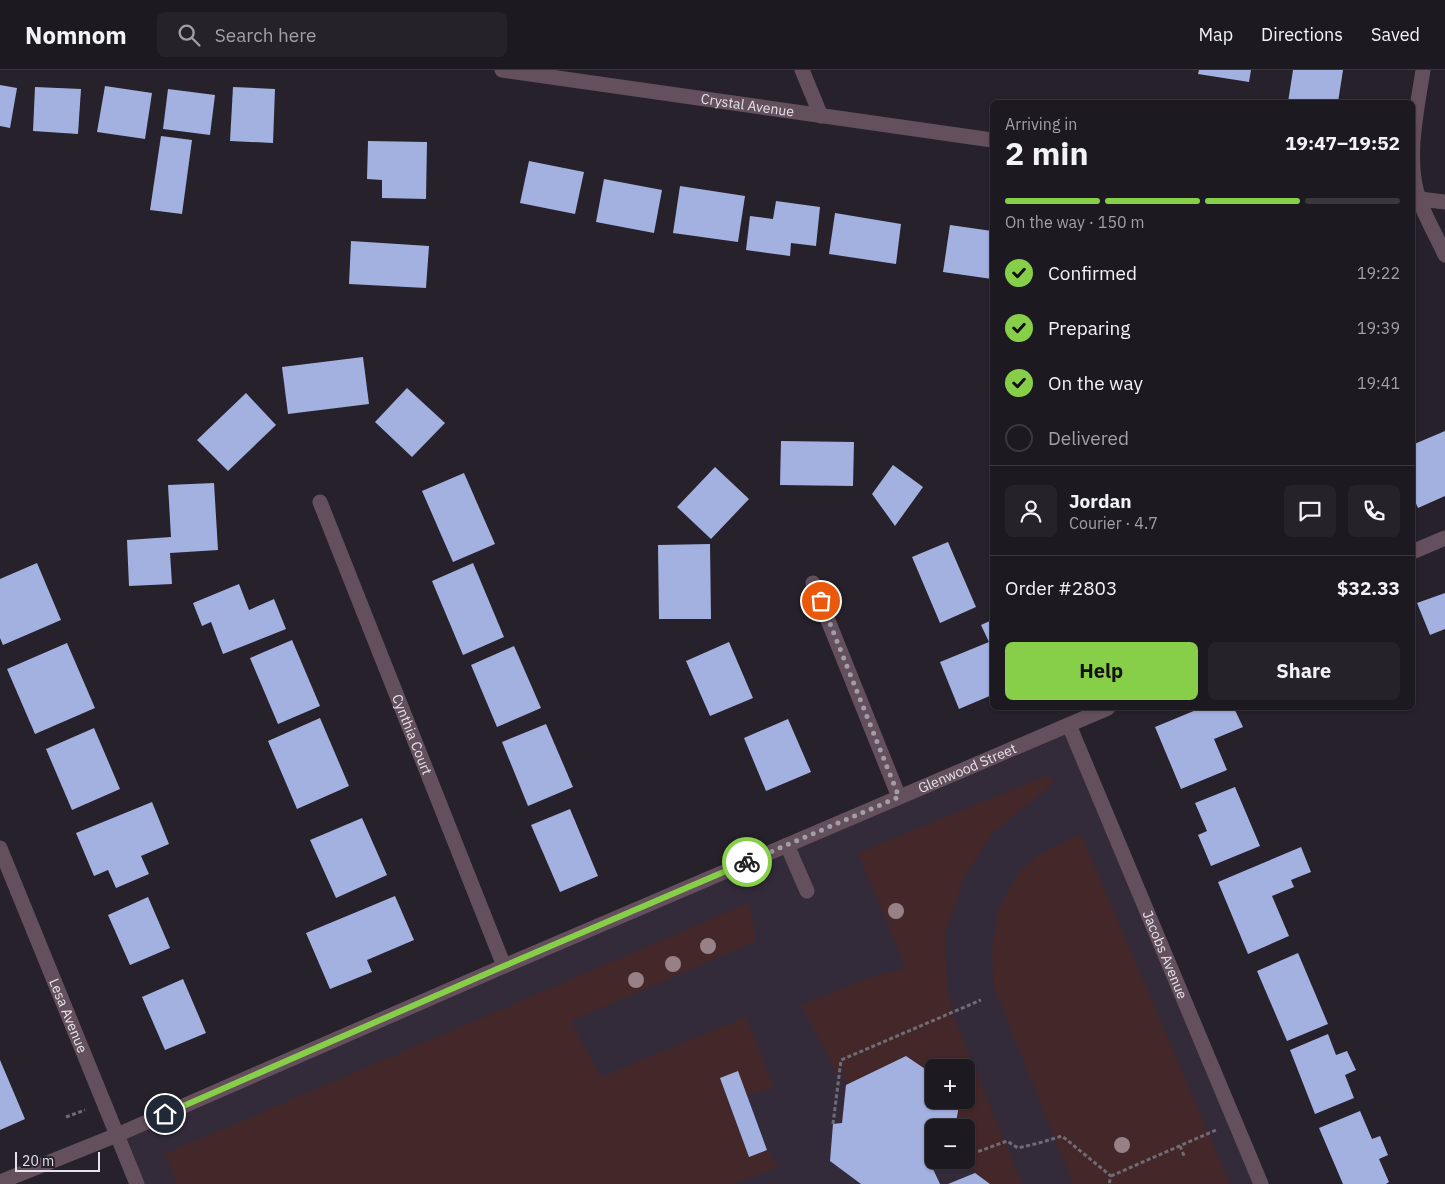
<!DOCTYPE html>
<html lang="en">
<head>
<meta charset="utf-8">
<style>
	body { margin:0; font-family:"IBM Plex Sans",sans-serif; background:#252229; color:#f1f3f6; height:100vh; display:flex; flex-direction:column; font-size:19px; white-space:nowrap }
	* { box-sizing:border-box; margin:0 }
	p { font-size:16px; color:#a0a0a5 }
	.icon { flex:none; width:28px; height:28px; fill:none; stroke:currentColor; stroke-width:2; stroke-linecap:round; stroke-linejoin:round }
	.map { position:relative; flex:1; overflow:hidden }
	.sheet { position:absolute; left:990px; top:30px; width:425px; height:610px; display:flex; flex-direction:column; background:#1c1920; border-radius:8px; box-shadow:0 1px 4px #0004,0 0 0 1px #3a383e }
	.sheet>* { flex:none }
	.controls { position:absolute; left:925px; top:989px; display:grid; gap:10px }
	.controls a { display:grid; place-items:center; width:50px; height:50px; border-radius:8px; background:#1c1920; box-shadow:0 1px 4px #0004,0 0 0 1px #3a383e; font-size:25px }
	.scale { position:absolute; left:15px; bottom:12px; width:85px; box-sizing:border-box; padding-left:5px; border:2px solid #e5e2e9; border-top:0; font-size:14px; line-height:18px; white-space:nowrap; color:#e5e2e9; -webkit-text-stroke:4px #26212b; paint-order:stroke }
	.pin { position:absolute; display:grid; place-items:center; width:42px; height:42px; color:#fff; margin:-21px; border:2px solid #fff; border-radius:50%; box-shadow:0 1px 5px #0007 }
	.courier { position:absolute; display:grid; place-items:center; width:50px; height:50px; margin:-25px; border:4px solid #88cf49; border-radius:50%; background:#fff; color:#222; box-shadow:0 1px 6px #0007 }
	.headline em { font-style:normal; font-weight:800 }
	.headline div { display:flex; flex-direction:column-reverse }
	.headline { display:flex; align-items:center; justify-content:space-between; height:85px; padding:0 15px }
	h1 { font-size:32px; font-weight:800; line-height:38px }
	.bar { display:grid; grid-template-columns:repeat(4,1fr); gap:8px 5px; align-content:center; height:60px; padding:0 15px }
	.bar i { height:6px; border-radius:4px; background:#3a383e }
	.bar .on { background:#88cf49 }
	.bar p { grid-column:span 4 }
	.line { display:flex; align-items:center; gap:12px; padding:0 15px; border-top:1px solid #3a383e }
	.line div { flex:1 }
	.round { display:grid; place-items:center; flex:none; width:52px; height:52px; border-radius:8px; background:#252229 }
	ol { padding:0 15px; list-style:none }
	li { display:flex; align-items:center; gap:15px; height:55px }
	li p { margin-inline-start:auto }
	li .icon { padding:5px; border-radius:50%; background:#88cf49; color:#111; stroke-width:4 }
	li:last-child { color:#a0a0a5 }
	li i { width:28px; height:28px; border:2px solid #3a383e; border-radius:50% }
	.cta { display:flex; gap:10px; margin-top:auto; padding:10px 15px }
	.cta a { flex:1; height:58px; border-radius:8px; background:#88cf49; color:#111; font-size:20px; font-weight:800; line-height:58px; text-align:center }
	.cta a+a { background:#252229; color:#f1f3f6 }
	header { display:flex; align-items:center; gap:30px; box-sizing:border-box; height:70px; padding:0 25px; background:#1c1920; border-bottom:1px solid #3a383e }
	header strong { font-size:24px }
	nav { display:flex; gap:28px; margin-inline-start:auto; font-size:18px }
	.search { width:350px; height:45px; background:#252229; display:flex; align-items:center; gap:12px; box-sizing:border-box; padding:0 18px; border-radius:8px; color:#a0a0a5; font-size:19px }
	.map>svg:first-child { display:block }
</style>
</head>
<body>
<header>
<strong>Nomnom</strong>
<div class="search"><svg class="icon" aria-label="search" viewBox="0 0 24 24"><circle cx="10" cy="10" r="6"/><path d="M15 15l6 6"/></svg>Search here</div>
<nav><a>Map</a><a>Directions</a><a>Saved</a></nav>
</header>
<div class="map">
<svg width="1445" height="1114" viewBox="0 0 1445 1114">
	<rect width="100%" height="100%" fill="#26212b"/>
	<path fill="#332b3a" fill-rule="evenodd" d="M 1069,655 L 1261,1114 L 137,1114 L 117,1065 ZM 934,998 L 966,998 L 966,1030 L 934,1030 ZM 934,1058 L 966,1058 L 966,1090 L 934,1090 Z"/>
	<g fill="#442729">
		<path d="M 1048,705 L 1054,713 L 994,762 L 965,805 L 945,863 L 947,912 L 952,942 L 1022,1114 L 990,1114 L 975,1103 L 966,1088 L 966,1058 L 955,1057 L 960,1030 L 966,1030 L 966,998 L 934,998 L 934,1005 L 906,986 L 846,1015 L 842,992 L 839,1007 L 801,935 L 875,906 L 906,898 L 858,783 Z"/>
		<path d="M 1081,764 L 1230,1114 L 1073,1114 L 993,915 L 992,881 L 999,838 L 1017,805 L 1038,785 Z"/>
		<path d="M 749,833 L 756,871 L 571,951 L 601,1007 L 746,947 L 774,1018 L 747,1025 L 738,1002 L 750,1086 L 767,1080 L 778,1097 L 733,1114 L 177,1114 L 165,1084 Z"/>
	</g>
	<g fill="#a3b1e1">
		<path d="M 1199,0 L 1251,0 L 1249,12 L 1198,4 Z"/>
		<path d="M 1293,0 L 1343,0 L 1338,32 L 1288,32 Z"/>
		<path d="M 0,15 L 17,18 L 10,58 L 0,56 Z"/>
		<path d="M 105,16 L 152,23 L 145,69 L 97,62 Z"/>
		<path d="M 35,17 L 81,19 L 78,64 L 33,61 Z"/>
		<path d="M 233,17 L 275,19 L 273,73 L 230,71 Z"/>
		<path d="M 168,19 L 215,25 L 210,65 L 163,59 Z"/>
		<path d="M 161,66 L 192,70 L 182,144 L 150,140 Z"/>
		<path d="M 368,71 L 427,72 L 426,129 L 382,128 L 382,110 L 367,109 Z"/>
		<path d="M 529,91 L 584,102 L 575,144 L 520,133 Z"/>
		<path d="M 604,109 L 662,120 L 654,163 L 596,152 Z"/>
		<path d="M 680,116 L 745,126 L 738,172 L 673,163 Z"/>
		<path d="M 776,131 L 820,137 L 816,176 L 791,173 L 790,186 L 746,180 L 750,146 L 773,149 Z"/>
		<path d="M 835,143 L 901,154 L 896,194 L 829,184 Z"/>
		<path d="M 950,155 L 992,161 L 992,209 L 943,202 Z"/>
		<path d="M 351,171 L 429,176 L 426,218 L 349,214 Z"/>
		<path d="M 363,287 L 369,334 L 288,344 L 282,297 Z"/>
		<path d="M 407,318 L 445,353 L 412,387 L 375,352 Z"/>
		<path d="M 246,323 L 276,355 L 228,401 L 197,370 Z"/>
		<path d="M 1445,361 L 1445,426 L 1418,438 L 1412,425 L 1412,375 Z"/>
		<path d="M 781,371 L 854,372 L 853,416 L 780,415 Z"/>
		<path d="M 893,395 L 923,417 L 895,456 L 872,424 Z"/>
		<path d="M 715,397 L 749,429 L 711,469 L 677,437 Z"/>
		<path d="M 464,403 L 495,474 L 453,492 L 422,421 Z"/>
		<path d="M 214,413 L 218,480 L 170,483 L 172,514 L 129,516 L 127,470 L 171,467 L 168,415 Z"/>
		<path d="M 948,472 L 976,537 L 940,553 L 912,487 Z"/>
		<path d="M 710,474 L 711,549 L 659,549 L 658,475 Z"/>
		<path d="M 37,493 L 61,550 L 3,575 L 0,568 L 0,509 Z"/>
		<path d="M 473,493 L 504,567 L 463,585 L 432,511 Z"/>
		<path d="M 239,514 L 249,540 L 274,529 L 286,559 L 223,584 L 211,552 L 202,556 L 193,533 Z"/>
		<path d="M 1445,523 L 1445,559 L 1430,565 L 1417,533 Z"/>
		<path d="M 992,550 L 992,625 L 959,639 L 940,592 L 989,572 L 981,555 Z"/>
		<path d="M 292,570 L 320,636 L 278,654 L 250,588 Z"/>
		<path d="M 729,572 L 753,628 L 710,646 L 686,591 Z"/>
		<path d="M 67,573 L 95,638 L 35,664 L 7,599 Z"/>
		<path d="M 514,576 L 541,638 L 497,657 L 471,595 Z"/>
		<path d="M 1201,638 L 1234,638 L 1243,657 L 1214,669 L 1227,700 L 1181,719 L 1155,657 Z"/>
		<path d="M 320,648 L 349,716 L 297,739 L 268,671 Z"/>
		<path d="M 788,649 L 811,702 L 766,721 L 744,668 Z"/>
		<path d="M 546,654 L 573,717 L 528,736 L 502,672 Z"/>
		<path d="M 94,658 L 120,719 L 72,740 L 46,679 Z"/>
		<path d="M 1235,717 L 1260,776 L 1211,796 L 1198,765 L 1207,761 L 1195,733 Z"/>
		<path d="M 152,732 L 169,774 L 141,786 L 149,804 L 116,818 L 108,800 L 94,806 L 76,763 Z"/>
		<path d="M 570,739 L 598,806 L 560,822 L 531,755 Z"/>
		<path d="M 362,748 L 387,805 L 336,828 L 310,770 Z"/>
		<path d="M 1301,777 L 1311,802 L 1291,810 L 1294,817 L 1272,826 L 1289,866 L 1248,884 L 1218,812 Z"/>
		<path d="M 395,826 L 414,870 L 367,890 L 372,902 L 330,919 L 306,863 Z"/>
		<path d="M 148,827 L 170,878 L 130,895 L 108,845 Z"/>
		<path d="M 1298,883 L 1328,954 L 1287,971 L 1257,901 Z"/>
		<path d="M 183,909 L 206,963 L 165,980 L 142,927 Z"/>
		<path d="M 1328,964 L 1336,985 L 1347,981 L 1356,1000 L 1345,1005 L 1354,1028 L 1315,1044 L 1290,980 Z"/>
		<path d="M 906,986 L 934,1005 L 934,1030 L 960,1030 L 955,1058 L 934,1058 L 934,1090 L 950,1090 L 949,1093 L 933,1099 L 940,1114 L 861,1114 L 830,1091 L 833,1054 L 842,1053 L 846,1015 Z"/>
		<path d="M 0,990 L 25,1049 L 0,1060 Z"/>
		<path d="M 738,1001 L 767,1080 L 749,1087 L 720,1008 Z"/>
		<path d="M 1360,1041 L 1372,1069 L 1380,1066 L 1388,1085 L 1379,1089 L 1389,1112 L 1386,1114 L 1343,1114 L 1319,1058 Z"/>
		<path d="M 975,1103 L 990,1114 L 948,1114 Z"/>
	</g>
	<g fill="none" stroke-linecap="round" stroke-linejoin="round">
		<g stroke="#706c75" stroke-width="3" stroke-dasharray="4 2.5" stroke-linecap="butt">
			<path d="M 66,1047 L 85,1040"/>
			<path d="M 833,1054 L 841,990 L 981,930"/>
			<path d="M 1180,1076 L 1185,1088"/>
			<path d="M 966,1086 L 1007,1071 L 1018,1078 L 1039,1073 L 1062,1066 L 1111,1106 L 1109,1114"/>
			<path d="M 933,1099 L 956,1090"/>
			<path d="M 1111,1106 L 1216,1060"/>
		</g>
		<g stroke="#64505c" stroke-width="15">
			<path id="s1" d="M 502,0 L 992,70"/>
			<path d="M 802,0 L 821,46"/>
			<path d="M 1423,0 C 1417,40 1405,91 1419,129 C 1426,149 1437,167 1445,185"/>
			<path d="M 1412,128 L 1445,132"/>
			<path id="s2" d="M 320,432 L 504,896"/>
			<path d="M 1412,482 L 1445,468"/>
			<path d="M 813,513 L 899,727"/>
			<path id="s3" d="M 1069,655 L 1261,1114"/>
			<path d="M 787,775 L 807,821"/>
			<path id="s4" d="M 0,778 L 137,1114"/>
			<path id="s5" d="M 0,1112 L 117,1065 L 504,896 L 1108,638"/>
		</g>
	</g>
	<g fill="#978186">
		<circle cx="896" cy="841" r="8"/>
		<circle cx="708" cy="876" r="8"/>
		<circle cx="673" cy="894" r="8"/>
		<circle cx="636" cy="910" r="8"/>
		<circle cx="1122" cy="1075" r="8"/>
	</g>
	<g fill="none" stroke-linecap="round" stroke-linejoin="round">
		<path stroke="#a29ea6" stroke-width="5" stroke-dasharray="0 9" d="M 747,792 L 899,727 L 821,531"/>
		<path stroke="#88cf49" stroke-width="6" d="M 165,1044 L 504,896 L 747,792"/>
	</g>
	<g text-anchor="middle" stroke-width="5" stroke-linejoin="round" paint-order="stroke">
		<g font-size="14" fill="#e5e2e9" stroke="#26212b">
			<text dy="5" stroke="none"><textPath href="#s1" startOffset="248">Crystal Avenue</textPath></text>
			<text dy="5" stroke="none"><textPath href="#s2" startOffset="250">Cynthia Court</textPath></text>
			<text dy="5" stroke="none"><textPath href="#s5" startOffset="1052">Glenwood Street</textPath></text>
			<text dy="5" stroke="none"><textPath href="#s3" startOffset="249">Jacobs Avenue</textPath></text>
			<text dy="5" stroke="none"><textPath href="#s4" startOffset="181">Lesa Avenue</textPath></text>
		</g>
	</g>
</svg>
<div class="controls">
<a>+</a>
<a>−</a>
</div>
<div class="scale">20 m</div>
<div class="pin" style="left:821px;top:531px;background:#ea580c"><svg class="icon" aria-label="bag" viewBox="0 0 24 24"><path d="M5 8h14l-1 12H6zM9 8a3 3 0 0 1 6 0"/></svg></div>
<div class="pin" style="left:165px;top:1044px;background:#1f2937"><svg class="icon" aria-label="home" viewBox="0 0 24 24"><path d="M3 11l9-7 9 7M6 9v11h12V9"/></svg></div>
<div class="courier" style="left:747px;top:792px"><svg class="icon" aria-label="bike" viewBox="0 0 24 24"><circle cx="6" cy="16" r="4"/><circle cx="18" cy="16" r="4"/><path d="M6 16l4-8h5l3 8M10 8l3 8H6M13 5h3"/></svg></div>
<section class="sheet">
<div class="headline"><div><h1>2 min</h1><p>Arriving in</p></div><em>19:47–19:52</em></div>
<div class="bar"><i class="on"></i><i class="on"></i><i class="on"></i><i></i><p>On the way · 150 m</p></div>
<ol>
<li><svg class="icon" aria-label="check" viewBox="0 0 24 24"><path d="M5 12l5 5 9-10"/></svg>Confirmed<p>19:22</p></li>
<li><svg class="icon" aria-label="check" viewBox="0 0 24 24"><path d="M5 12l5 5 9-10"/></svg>Preparing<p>19:39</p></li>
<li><svg class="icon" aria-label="check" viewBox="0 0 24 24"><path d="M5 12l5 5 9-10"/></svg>On the way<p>19:41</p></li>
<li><i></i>Delivered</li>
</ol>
<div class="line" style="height:90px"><a class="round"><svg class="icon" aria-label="person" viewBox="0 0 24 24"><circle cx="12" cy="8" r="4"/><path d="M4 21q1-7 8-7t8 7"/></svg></a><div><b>Jordan</b><p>Courier · 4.7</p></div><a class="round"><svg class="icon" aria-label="chat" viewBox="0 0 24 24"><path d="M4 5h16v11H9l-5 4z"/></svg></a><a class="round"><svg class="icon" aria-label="phone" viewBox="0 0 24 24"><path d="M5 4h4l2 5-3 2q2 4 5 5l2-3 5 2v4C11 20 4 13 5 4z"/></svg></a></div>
<div class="line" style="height:65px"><div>Order #2803</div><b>$32.33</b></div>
<div class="cta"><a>Help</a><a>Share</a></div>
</section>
</div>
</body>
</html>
